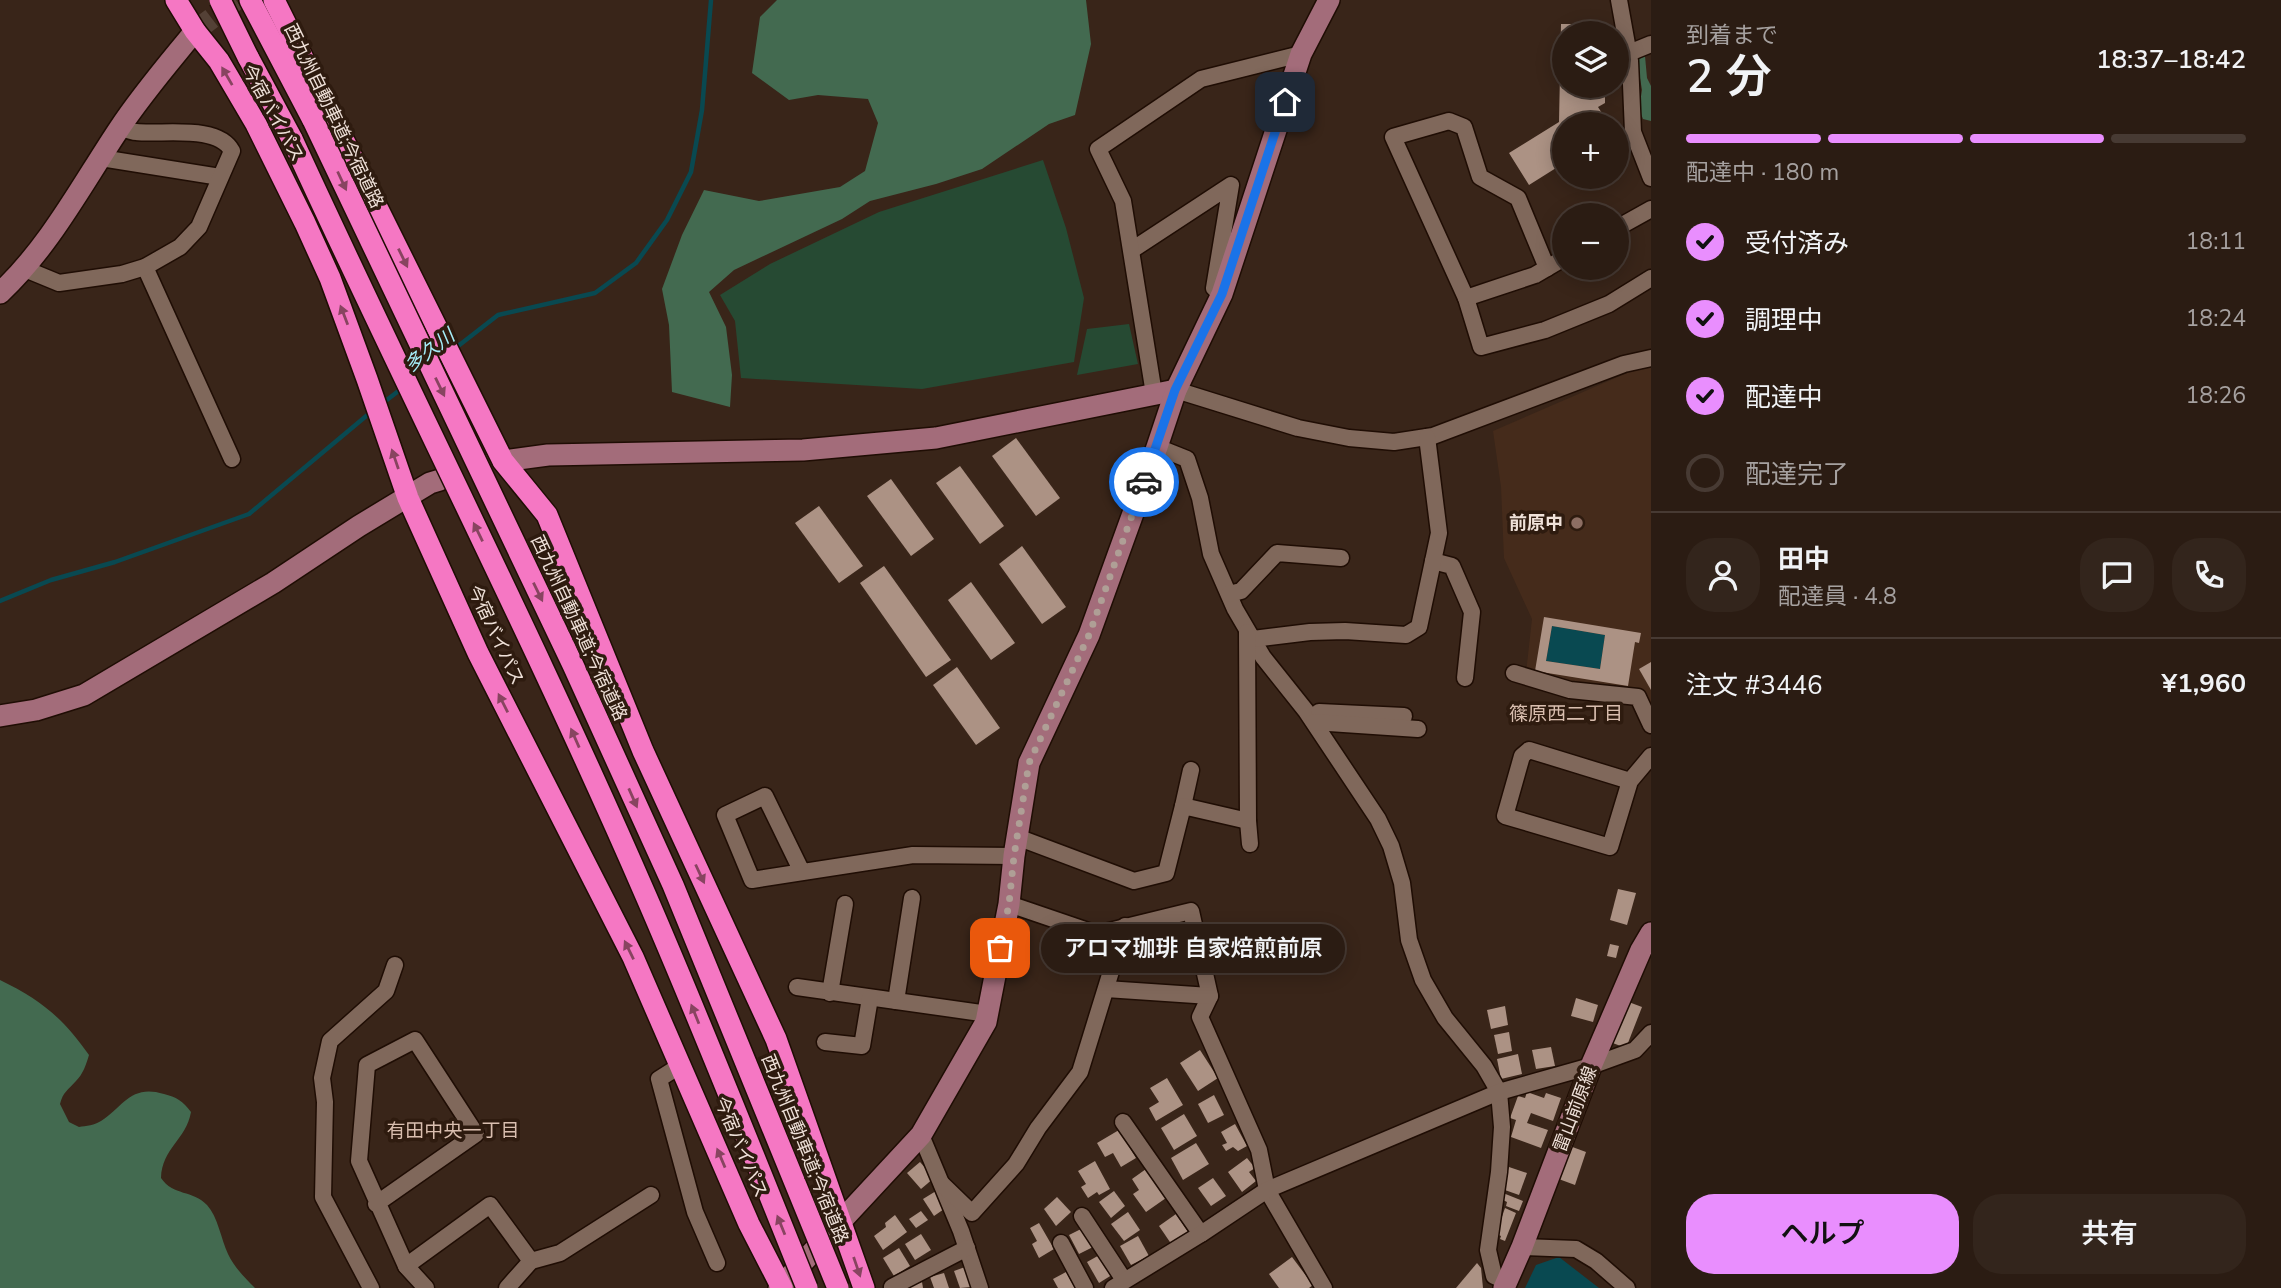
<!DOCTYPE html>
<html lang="ja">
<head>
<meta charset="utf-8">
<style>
	body { margin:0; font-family:"Nunito Sans","Noto Sans JP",sans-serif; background:#33251c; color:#f1f3f6; height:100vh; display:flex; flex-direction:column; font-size:26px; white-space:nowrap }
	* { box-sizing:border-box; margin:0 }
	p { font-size:23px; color:#a6a1a0 }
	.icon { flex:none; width:38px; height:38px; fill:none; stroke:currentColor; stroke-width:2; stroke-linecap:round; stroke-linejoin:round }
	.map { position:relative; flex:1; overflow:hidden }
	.details { display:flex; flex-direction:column; background:#2b1c13; width:630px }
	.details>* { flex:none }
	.fabs { position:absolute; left:1552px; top:21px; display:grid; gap:14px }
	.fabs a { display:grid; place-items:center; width:77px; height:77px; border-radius:50%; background:#2b1c13; box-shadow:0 4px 18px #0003,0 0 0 2px #473a33; font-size:35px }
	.pin { position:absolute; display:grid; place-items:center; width:60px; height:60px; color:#fff; margin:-30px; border-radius:14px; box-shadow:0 4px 10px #0006 }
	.courier { position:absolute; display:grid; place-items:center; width:70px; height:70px; margin:-35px; border:5px solid #1a73e8; border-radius:50%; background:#fff; color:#222; box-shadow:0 2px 9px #0007 }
	.bubble { position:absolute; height:49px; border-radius:24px; background:#2b1c13; box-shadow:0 4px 18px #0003,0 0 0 2px #473a33; font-size:23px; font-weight:600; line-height:49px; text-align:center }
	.head em { font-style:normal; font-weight:600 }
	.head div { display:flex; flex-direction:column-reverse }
	.head { display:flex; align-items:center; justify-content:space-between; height:119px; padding:0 35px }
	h1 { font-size:46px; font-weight:600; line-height:52px }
	.bar { display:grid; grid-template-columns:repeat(4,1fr); gap:10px 7px; align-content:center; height:84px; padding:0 35px }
	.bar i { height:9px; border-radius:5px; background:#473a33 }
	.bar .active { background:#e98efe }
	.bar p { grid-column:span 4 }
	.line { display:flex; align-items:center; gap:18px; padding:0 35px; border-top:2px solid #473a33 }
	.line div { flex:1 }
	.round { display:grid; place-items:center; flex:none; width:74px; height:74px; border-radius:28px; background:#33251c }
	ol { padding:0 35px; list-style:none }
	li { display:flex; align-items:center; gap:21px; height:77px }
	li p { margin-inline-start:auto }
	li .icon { padding:7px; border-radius:50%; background:#e98efe; color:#111; stroke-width:4 }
	li:last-child { color:#a6a1a0 }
	li i { width:38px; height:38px; border:4px solid #473a33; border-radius:50% }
	.primary-button { display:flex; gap:14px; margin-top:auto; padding:14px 35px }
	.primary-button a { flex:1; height:80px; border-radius:28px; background:#e98efe; color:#111; font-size:28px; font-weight:600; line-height:80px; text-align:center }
	.primary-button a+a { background:#33251c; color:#f1f3f6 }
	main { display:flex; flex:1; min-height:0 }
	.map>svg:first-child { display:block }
</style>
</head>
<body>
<main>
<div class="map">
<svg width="1651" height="1288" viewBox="0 0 1651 1288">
	<rect width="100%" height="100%" fill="#392519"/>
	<path fill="#452b1b" d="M 1651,367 L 1651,712 L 1639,691 L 1565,682 L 1526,673 L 1532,619 L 1504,558 L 1501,487 L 1493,431 L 1634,370 Z"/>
	<g fill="#264a33">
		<path d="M 1043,160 L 1066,228 L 1084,298 L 1074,362 L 922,389 L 741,378 L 735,321 L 720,295 L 770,264 L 879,212 Z"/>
		<path d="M 1129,324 L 1138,364 L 1077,375 L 1087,329 Z"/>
	</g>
	<g fill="#436a50">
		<path d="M 777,0 L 1086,0 L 1091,44 L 1075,115 L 1049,124 L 982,169 L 936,184 L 870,201 L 842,219 L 734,270 L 709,292 L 726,327 L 732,375 L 730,407 L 672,392 L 669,325 L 662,289 L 682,235 L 704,190 L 759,201 L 840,187 L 865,171 L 878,123 L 868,99 L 818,95 L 789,100 L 752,73 L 760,17 Z"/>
		<path d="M 1645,56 L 1647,78 L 1651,86 L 1651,121 L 1643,119 L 1639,109 L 1642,90 L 1637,60 Z"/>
		<path d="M 0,980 C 41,1000 63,1018 89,1055 C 86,1065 83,1074 76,1081 C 68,1090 63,1092 60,1104 L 69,1122 L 79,1127 C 86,1126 95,1125 101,1121 C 124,1106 131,1084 164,1094 C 176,1097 183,1101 191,1112 C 186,1140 162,1148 161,1178 C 173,1196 193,1190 207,1205 C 218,1217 221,1239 228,1254 C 234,1267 245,1278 255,1288 L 0,1288 Z"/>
	</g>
	<g fill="#094951">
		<path d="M 1552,626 L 1605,635 L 1600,669 L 1546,661 Z"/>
		<path d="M 1559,1257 L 1599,1288 L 1525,1288 L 1536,1265 Z"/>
	</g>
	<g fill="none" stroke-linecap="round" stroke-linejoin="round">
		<g stroke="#094951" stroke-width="4.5">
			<path d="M 453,350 L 498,315 L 595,293 L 636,263 L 667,220 L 691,172 L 702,110 L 711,0"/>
			<path d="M 383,403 L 401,389"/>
			<path d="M 0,601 L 51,580 L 115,562 L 249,514 L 371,412"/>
		</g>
	</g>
	<g fill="#ac9284" fill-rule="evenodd">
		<path d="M 1561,24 L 1606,24 L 1606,33 L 1564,33 L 1564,86 L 1605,86 L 1605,103 L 1598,107 L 1609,124 L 1564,124 L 1564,163 L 1529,185 L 1509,153 L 1559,122 Z"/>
		<path d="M 1016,438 L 1060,498 L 1036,516 L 992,456 Z"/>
		<path d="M 960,466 L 1004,526 L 980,544 L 936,483 Z"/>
		<path d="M 891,479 L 934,539 L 911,556 L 867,496 Z"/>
		<path d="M 819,506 L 863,566 L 839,583 L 795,523 Z"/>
		<path d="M 1022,546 L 1066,607 L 1042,624 L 999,564 Z"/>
		<path d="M 884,566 L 951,660 L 926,677 L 860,583 Z"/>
		<path d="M 971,582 L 1015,643 L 991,660 L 948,600 Z"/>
		<path d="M 1544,617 L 1641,633 L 1639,643 L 1635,642 L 1628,686 L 1535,671 ZM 1552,626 L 1605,635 L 1600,669 L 1546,661 Z"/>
		<path d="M 1651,662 L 1651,690 L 1639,669 Z"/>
		<path d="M 957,667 L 1000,728 L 976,745 L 933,685 Z"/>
		<path d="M 1618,889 L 1636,893 L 1627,925 L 1610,920 Z"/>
		<path d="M 1610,944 L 1619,946 L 1616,958 L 1607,956 Z"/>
		<path d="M 1576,998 L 1598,1005 L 1593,1022 L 1571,1016 Z"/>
		<path d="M 1626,1001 L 1642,1007 L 1626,1048 L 1610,1042 Z"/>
		<path d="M 1505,1006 L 1508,1025 L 1491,1029 L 1487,1010 Z"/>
		<path d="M 1509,1032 L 1512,1051 L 1498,1054 L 1494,1035 Z"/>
		<path d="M 1551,1047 L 1555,1066 L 1536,1069 L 1532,1050 Z"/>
		<path d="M 1200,1050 L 1218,1078 L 1198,1091 L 1180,1063 Z"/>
		<path d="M 1518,1054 L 1522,1074 L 1501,1079 L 1497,1059 Z"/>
		<path d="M 1167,1078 L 1183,1105 L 1156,1121 L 1149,1108 L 1159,1102 L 1150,1088 Z"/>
		<path d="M 1527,1092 L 1544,1098 L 1546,1093 L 1561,1098 L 1553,1121 L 1531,1113 L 1527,1123 L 1548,1130 L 1541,1148 L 1511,1137 L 1516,1120 L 1510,1118 L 1518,1096 L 1525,1098 Z"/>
		<path d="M 1214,1095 L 1224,1115 L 1208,1123 L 1198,1104 Z"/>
		<path d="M 1184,1114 L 1197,1136 L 1174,1150 L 1161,1128 Z"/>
		<path d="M 1235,1124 L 1247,1146 L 1238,1151 L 1233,1147 L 1226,1151 L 1222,1145 L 1227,1143 L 1221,1132 Z"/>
		<path d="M 1119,1130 L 1136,1158 L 1121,1167 L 1113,1153 L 1105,1157 L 1097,1143 Z"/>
		<path d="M 1196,1143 L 1209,1164 L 1183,1180 L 1171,1158 Z"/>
		<path d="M 1567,1145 L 1586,1152 L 1575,1185 L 1556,1178 Z"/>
		<path d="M 1247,1158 L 1255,1168 L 1249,1172 L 1256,1181 L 1242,1192 L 1228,1172 Z"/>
		<path d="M 1095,1161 L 1110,1189 L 1099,1195 L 1097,1192 L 1088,1198 L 1081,1187 L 1086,1184 L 1078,1171 Z"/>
		<path d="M 920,1162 L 934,1178 L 921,1189 L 907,1173 Z"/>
		<path d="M 1509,1167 L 1527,1173 L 1519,1195 L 1502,1189 Z"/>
		<path d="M 1146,1169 L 1166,1198 L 1146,1212 L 1133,1194 L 1139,1190 L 1132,1179 Z"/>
		<path d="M 1213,1178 L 1226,1196 L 1211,1206 L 1198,1188 Z"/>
		<path d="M 936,1191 L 947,1207 L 934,1216 L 923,1199 Z"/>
		<path d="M 1114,1191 L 1125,1206 L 1111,1218 L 1099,1202 Z"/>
		<path d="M 1503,1193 L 1523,1201 L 1519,1211 L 1506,1206 L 1507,1202 L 1501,1199 Z"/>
		<path d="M 1057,1197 L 1071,1212 L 1056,1226 L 1044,1209 Z"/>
		<path d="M 1505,1208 L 1516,1213 L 1505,1241 L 1500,1239 L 1501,1236 L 1496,1234 Z"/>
		<path d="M 921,1211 L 928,1220 L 916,1228 L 909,1219 Z"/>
		<path d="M 1128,1212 L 1140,1230 L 1124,1241 L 1111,1224 Z"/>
		<path d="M 1176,1214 L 1189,1233 L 1172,1245 L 1159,1226 Z"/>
		<path d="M 895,1215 L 907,1232 L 883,1250 L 874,1236 L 886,1227 L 885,1223 Z"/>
		<path d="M 1039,1223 L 1054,1249 L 1039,1258 L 1032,1244 L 1037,1241 L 1030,1228 Z"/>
		<path d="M 1083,1228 L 1093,1247 L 1079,1254 L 1069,1235 Z"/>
		<path d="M 921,1234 L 931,1250 L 915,1260 L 905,1244 Z"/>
		<path d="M 1138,1236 L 1149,1256 L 1131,1265 L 1120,1246 Z"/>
		<path d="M 899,1248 L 910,1266 L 894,1276 L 883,1258 Z"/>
		<path d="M 1103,1253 L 1115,1273 L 1099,1283 L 1087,1262 Z"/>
		<path d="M 1292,1257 L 1313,1285 L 1309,1288 L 1279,1288 L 1269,1274 Z"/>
		<path d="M 1477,1263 L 1481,1268 L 1483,1288 L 1456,1288 Z"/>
		<path d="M 965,1267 L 971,1287 L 960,1288 L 954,1271 Z"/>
		<path d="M 1066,1272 L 1075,1288 L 1058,1288 L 1053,1279 Z"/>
		<path d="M 944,1273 L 949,1288 L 934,1288 L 930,1277 Z"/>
		<path d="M 922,1282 L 923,1288 L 905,1288 Z"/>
	</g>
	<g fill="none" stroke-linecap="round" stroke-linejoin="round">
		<g stroke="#544136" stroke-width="21" stroke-dasharray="21 10" stroke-linecap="butt">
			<path d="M 195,31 L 236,0"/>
			<path d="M 440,480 L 503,461"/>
		</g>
		<g stroke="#1f0d04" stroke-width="19">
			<g id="street">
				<path d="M 1619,0 L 1630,61 L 1633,132 L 1651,178"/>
				<path d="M 1629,53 L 1651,44"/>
				<path d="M 101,158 L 220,177"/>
				<path d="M 1617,228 L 1651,209"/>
				<path d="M 1132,250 L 1231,185 L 1214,288 L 1222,294"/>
				<path d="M 145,267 L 232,459"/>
				<path d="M 1547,268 L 1518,198 L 1480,177 L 1464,127 L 1449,121 L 1393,137 L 1466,298 L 1481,347 L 1545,330 L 1609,304 L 1651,278"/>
				<path d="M 25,269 L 59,283 L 122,274 L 145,267 L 180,247 L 199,227 L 232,151 C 218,124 162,135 136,132 C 131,132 125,129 120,127"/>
				<path d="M 1466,298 L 1535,275 L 1564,258"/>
				<path d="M 1176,390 L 1298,428 L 1349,438 L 1394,442 L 1433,436 L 1624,364 L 1651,358"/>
				<path d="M 1154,394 L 1123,201 L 1098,149 L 1201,79 L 1301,54"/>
				<path d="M 1157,447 L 1187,459 L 1200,498 L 1211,554 L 1235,609 L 1263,657 L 1306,711 L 1378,819 L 1391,846 L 1402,883 L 1409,940 L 1423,980 L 1445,1018 L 1484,1066 L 1499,1092 L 1502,1127 L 1499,1172 L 1488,1250 L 1494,1276 L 1508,1282"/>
				<path d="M 1433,561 L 1452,566 L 1472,612 L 1465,678"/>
				<path d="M 1229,594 L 1241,591 L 1277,553 L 1341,558"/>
				<path d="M 1253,639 L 1310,632 L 1345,631 L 1406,635 L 1419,627 L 1439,533 L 1427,437"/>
				<path d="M 1514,673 L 1570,690 L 1638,697 L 1651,725"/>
				<path d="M 1319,712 L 1404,716"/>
				<path d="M 1314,722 L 1418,729"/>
				<path d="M 1630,781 L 1529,750 L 1522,756 L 1505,816 L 1610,847 L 1630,781 L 1651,756"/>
				<path d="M 1183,806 L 1191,770"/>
				<path d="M 1248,821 L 1250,844"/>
				<path d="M 1017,837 L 1134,881 L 1166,873 L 1183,806 L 1248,821 L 1247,632"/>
				<path d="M 802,872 L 765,796 L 725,815 L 752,880 L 913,855 L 1014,856"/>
				<path d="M 1009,904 L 1097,934 L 1191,911 L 1210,996 L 1200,1017 L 1259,1150 L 1267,1190 L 1324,1288"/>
				<path d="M 797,987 L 988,1014"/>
				<path d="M 1106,989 L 1210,996"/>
				<path d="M 830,993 L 845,904"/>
				<path d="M 896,1001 L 912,898"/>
				<path d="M 825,1042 L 862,1046 L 870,998"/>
				<path d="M 681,1065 L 659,1079 L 695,1212 L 717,1263"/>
				<path d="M 1123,1122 L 1201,1234"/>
				<path d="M 921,1135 L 961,1231 L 980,1288"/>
				<path d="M 942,1184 L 972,1213 L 1016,1164 L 1038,1128 L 1080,1072 L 1125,926"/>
				<path d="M 376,1204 L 476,1134 L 415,1040 L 367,1065 L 359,1161 L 406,1266 L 426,1288"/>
				<path d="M 1082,1216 L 1124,1280"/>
				<path d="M 1061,1243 L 1085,1288"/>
				<path d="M 1522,1247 L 1576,1249 L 1596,1261 L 1627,1288"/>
				<path d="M 531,1261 L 560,1253 L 651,1195"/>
				<path d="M 406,1266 L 490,1205 L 531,1261 L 507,1288"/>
				<path d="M 892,1287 L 967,1248"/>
				<path d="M 371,1288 L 323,1197 L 325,1102 L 322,1078 L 330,1041 L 386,991 L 395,965"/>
				<path d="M 1113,1288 L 1201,1234 L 1267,1190 L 1499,1092 L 1591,1066 L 1635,1050 L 1651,1033"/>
			</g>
		</g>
		<g stroke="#1f0d04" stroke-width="24">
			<g id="secondary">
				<path d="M 0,293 C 50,246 81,186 119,129 C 142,94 169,63 195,31"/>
				<path d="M 503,461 L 548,455 L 803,450 L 936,438 L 1176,390"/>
				<path d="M 0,716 L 36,710 L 84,695 L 273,583 L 359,526 L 430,483 L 440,480"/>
				<path d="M 779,1288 L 921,1135 L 986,1022 L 1009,904 L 1014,856 L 1029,763 L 1089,635 L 1157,447 L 1176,390 L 1222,294 L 1301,54 L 1329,0"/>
				<path d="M 1504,1288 L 1522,1247 L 1591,1066 L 1641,950 L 1651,933"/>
			</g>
		</g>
		<g stroke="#1f0d04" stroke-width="24">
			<g id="highway">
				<path d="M 176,0 L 195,31 L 219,61 L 256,124 L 305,223 L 330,278 L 367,379 L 408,498 L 478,653 L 633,957 L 749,1224 L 782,1288"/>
				<path d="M 250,0 L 313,120"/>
				<path d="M 274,0 L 503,461 L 547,515 L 643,751 L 776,1039 L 864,1288"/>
				<path d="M 248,57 L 292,139"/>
			</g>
		</g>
		<use href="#street" stroke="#80685b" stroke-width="16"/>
		<use href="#secondary" stroke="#a36c7a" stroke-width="21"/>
		<use href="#highway" stroke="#f577c3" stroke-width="21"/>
		<g stroke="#1f0d04" stroke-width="24" stroke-linecap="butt">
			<g id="highway-bridge">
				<path d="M 220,0 L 248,57"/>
				<path d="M 313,120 L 573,665 L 673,885 L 838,1288"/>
				<path d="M 292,139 C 408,392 535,640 646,896 C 702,1025 754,1157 807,1288"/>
			</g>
		</g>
		<use href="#highway-bridge" stroke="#f577c3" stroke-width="21"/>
	</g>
	<defs><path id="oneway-solid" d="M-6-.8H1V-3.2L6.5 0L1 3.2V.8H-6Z" transform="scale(1.75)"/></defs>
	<g fill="#884460">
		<use href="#oneway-solid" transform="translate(227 76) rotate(-120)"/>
		<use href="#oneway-solid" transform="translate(342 181) rotate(65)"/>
		<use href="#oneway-solid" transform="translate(403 258) rotate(64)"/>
		<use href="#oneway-solid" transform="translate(344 315) rotate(-111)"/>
		<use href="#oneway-solid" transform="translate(440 387) rotate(64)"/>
		<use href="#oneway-solid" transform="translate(395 459) rotate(-109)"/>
		<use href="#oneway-solid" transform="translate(478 532) rotate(-116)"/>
		<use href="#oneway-solid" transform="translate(538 592) rotate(64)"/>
		<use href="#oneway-solid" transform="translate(503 703) rotate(-117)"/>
		<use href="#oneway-solid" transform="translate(575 738) rotate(-114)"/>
		<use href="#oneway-solid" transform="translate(633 798) rotate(66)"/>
		<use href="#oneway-solid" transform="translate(700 874) rotate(65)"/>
		<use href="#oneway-solid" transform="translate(629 950) rotate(-116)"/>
		<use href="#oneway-solid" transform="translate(695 1014) rotate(-112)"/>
		<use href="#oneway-solid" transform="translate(721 1158) rotate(-113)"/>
		<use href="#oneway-solid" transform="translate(781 1225) rotate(-112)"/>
		<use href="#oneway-solid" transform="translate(857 1267) rotate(71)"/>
	</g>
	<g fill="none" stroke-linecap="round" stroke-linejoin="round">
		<path stroke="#af9f96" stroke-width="7" stroke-dasharray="0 12.6" d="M 1000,948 L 1009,904 L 1014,856 L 1029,763 L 1089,635 L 1144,482"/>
		<path stroke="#1a73e8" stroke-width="9" d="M 1144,482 L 1175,390 L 1222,294 L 1285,102"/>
	</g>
	<circle fill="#8d6e63" stroke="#2e1b0f" stroke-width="2.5" cx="1577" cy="523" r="7"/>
	<g text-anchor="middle" stroke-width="7" stroke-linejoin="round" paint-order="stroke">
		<g font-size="18" fill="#efe1d9" stroke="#2e1b0f">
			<text transform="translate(273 113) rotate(61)" y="6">今宿バイパス</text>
			<text transform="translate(334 116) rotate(64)" y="6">西九州自動車道;今宿道路</text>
			<text transform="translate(579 628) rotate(65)" y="6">西九州自動車道;今宿道路</text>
			<text transform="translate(496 635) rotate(65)" y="6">今宿バイパス</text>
			<text transform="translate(1575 1109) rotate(-69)" y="6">雷山前原線</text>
			<text transform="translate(741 1147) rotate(67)" y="6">今宿バイパス</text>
			<text transform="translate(805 1149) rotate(68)" y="6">西九州自動車道;今宿道路</text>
		</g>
		<g font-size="18" font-weight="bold" fill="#efe1d9" stroke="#2e1b0f" text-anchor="end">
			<text x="1563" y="529">前原中</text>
		</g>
		<g font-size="19" font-style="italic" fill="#a6eef9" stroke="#2e1b0f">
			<text transform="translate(429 350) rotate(-37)" y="7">多久川</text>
		</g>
		<g font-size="19" fill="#d9beaf" stroke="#2e1b0f">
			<text x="1566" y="720">篠原西二丁目</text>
			<text x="453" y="1137">有田中央一丁目</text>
		</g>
	</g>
</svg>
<div class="fabs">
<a><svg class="icon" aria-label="layers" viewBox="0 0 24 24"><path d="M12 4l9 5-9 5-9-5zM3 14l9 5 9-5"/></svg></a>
<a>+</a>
<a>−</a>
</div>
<div class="pin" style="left:1000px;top:948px;background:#ea580c"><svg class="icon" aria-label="bag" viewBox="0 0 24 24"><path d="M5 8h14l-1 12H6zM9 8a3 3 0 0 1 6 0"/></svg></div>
<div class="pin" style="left:1285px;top:102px;background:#1f2937"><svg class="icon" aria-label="home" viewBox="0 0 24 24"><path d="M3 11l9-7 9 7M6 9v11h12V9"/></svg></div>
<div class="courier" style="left:1144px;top:482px"><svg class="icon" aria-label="car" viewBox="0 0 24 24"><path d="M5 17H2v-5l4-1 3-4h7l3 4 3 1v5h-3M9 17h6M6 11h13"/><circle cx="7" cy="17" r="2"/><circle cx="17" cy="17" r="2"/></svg></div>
<div class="bubble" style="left:1041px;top:924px;width:304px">アロマ珈琲 自家焙煎前原</div>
</div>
<section class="details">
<div class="head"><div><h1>2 分</h1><p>到着まで</p></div><em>18:37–18:42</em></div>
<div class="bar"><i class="active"></i><i class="active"></i><i class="active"></i><i></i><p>配達中 · 180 m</p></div>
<ol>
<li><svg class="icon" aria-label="check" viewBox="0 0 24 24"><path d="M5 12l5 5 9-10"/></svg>受付済み<p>18:11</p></li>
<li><svg class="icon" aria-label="check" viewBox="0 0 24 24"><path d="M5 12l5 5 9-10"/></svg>調理中<p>18:24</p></li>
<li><svg class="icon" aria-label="check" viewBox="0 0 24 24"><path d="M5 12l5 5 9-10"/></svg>配達中<p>18:26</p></li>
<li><i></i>配達完了</li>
</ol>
<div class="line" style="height:126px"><a class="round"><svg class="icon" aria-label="person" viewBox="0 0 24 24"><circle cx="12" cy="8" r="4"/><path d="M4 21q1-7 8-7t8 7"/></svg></a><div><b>田中</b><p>配達員 · 4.8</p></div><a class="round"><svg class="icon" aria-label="chat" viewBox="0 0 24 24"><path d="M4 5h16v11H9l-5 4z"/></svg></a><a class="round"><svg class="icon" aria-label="phone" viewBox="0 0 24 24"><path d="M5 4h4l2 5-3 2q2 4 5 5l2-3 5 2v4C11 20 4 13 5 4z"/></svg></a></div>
<div class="line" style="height:91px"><div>注文 #3446</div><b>¥1,960</b></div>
<div class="primary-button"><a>ヘルプ</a><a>共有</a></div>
</section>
</main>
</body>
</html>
